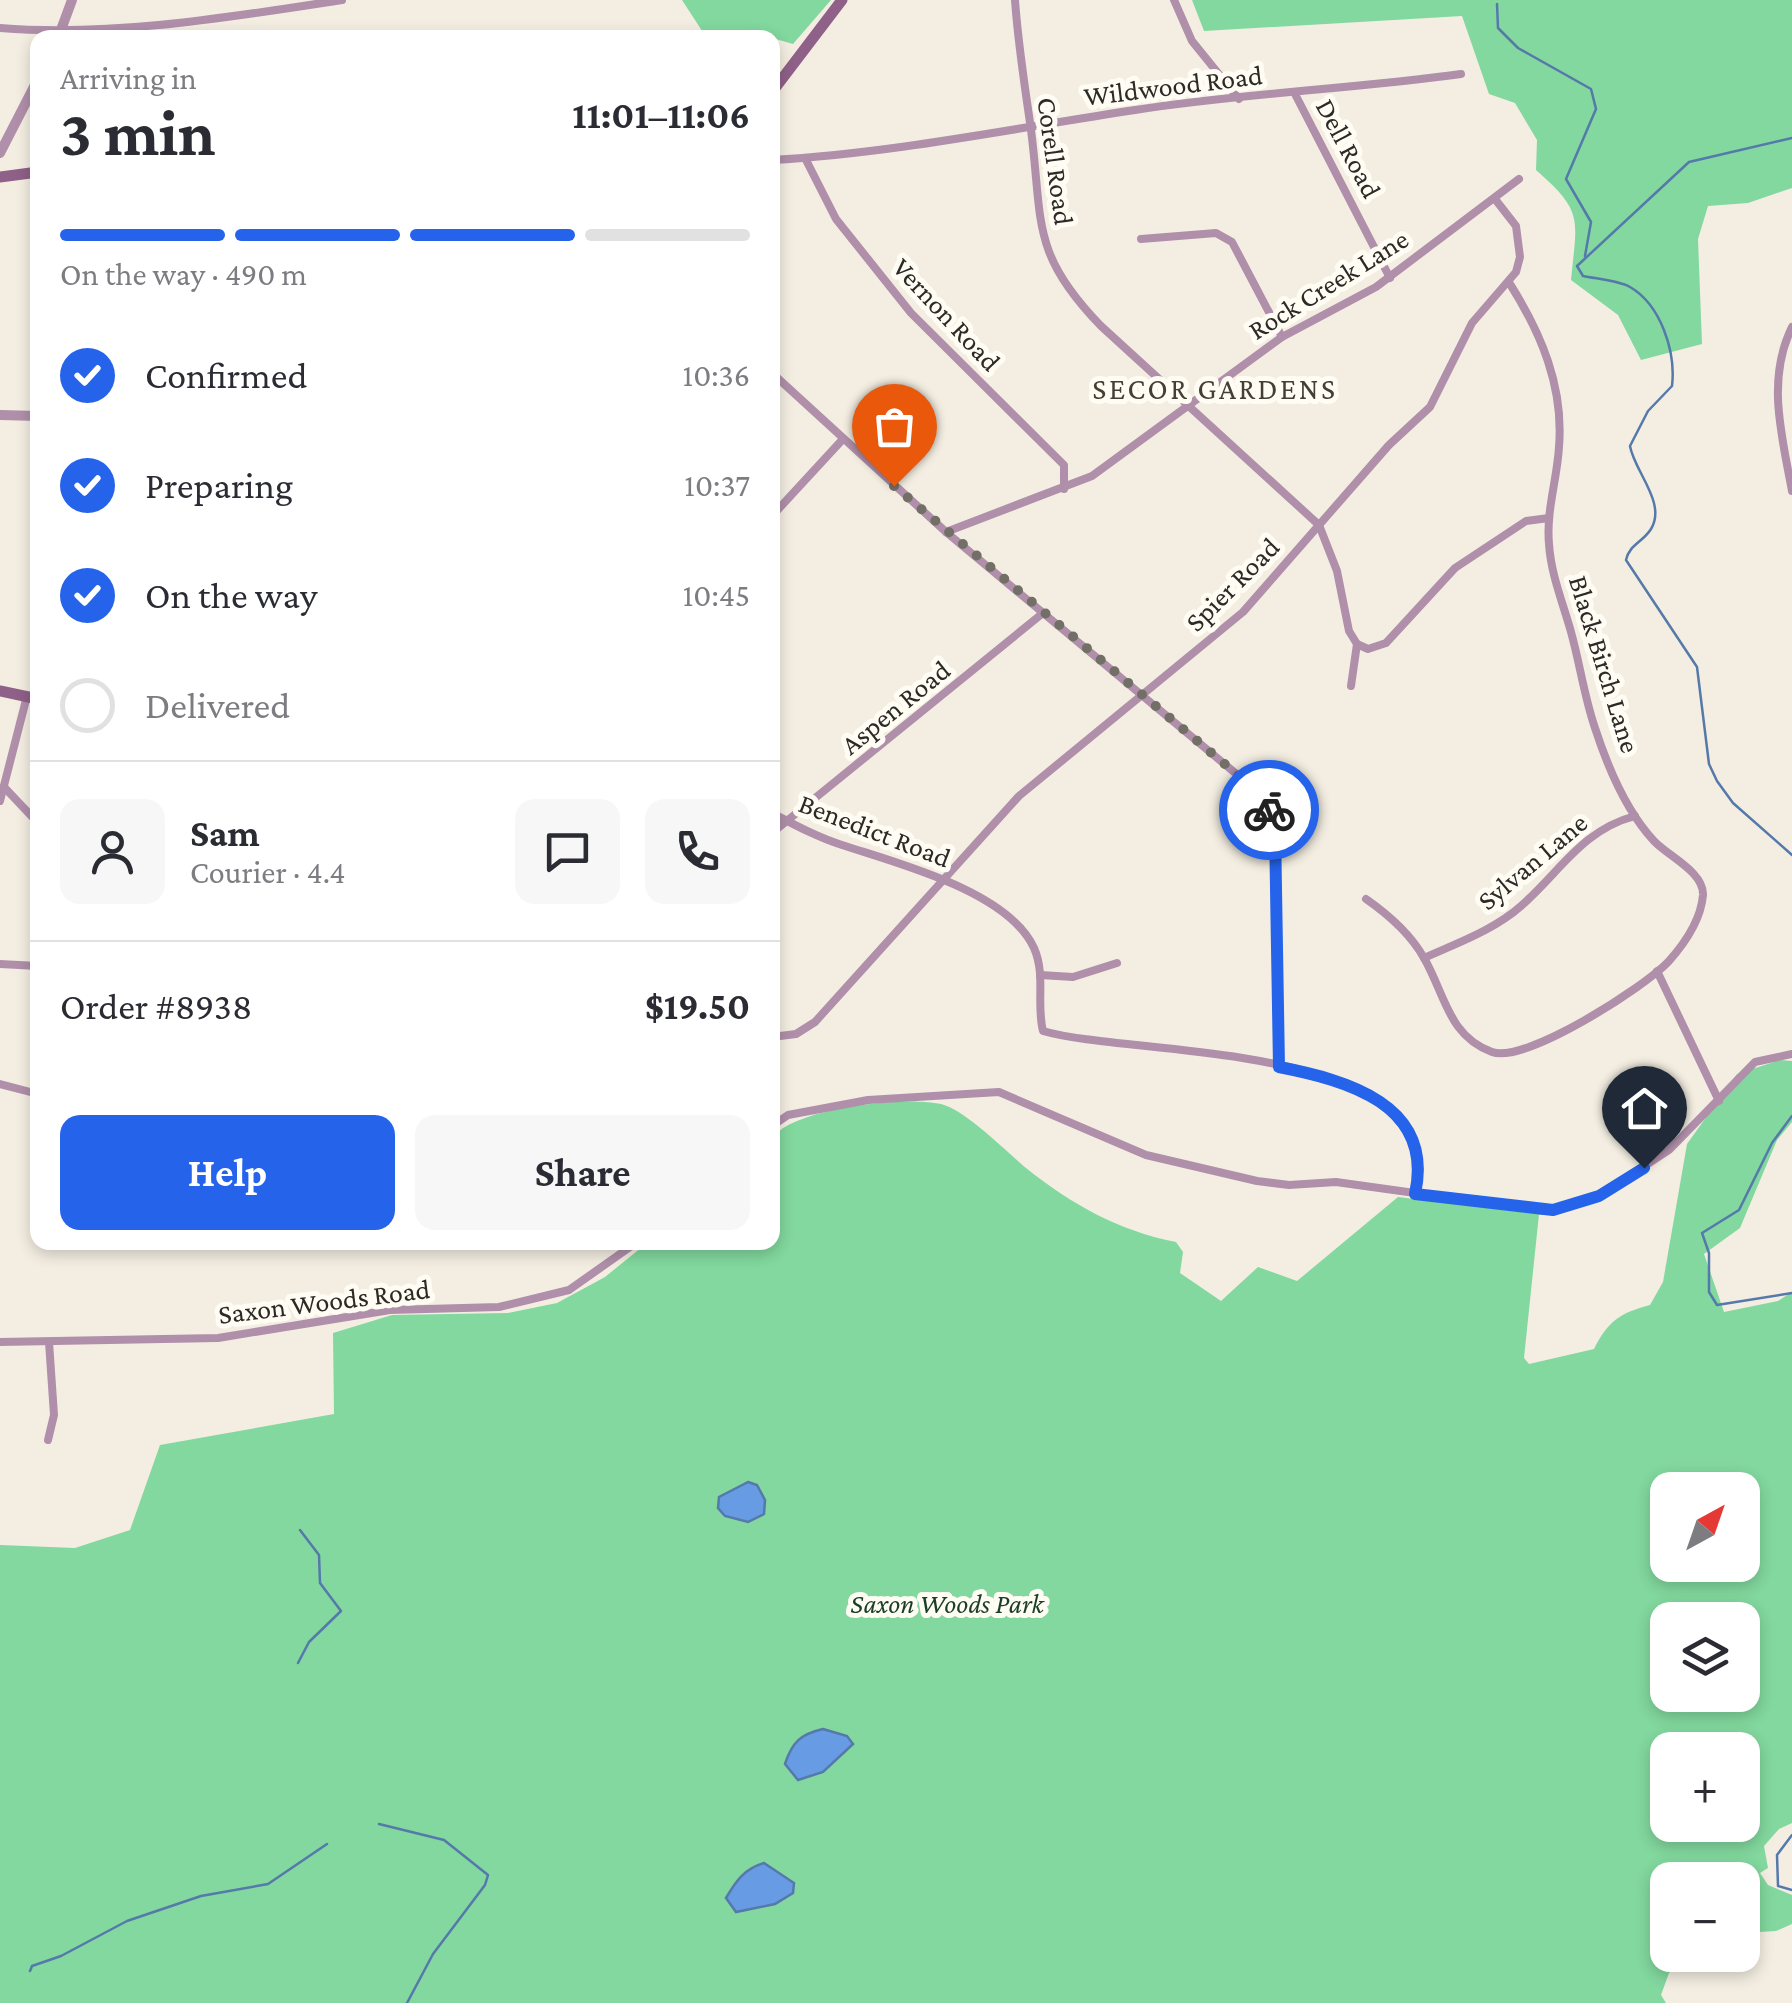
<!DOCTYPE html>
<html lang="en">
<head>
<meta charset="utf-8">
<style>
	body { margin:0; font-family:"Crimson Pro",serif; background:#f7f7f7; color:#2b2b33; height:100vh; display:flex; flex-direction:column; font-size:38px; white-space:nowrap }
	* { box-sizing:border-box; margin:0 }
	p { font-size:32px; color:#7c7c81 }
	.icon { flex:none; width:55px; height:55px; fill:none; stroke:currentColor; stroke-width:2; stroke-linecap:round; stroke-linejoin:round }
	.map { position:relative; flex:1; overflow:hidden }
	.sheet { position:absolute; left:30px; top:30px; width:750px; height:1220px; display:flex; flex-direction:column; background:#fff; border-radius:20px; box-shadow:0 5px 15px #0003 }
	.sheet>* { flex:none }
	.needle { width:65px; rotate:40deg }
	.controls { position:absolute; left:1650px; top:1472px; display:grid; gap:20px }
	.controls a { display:grid; place-items:center; width:110px; height:110px; border-radius:20px; background:#fff; box-shadow:0 5px 15px #0003; font-size:50px }
	.pin { position:absolute; display:grid; place-items:center; width:85px; height:85px; color:#fff; margin:-102px -42px; border-radius:50% 50% 50% 0; rotate:-45deg; box-shadow:0 0 10px #0007 }
	.pin .icon { rotate:45deg }
	.courier { position:absolute; display:grid; place-items:center; width:100px; height:100px; margin:-50px; border:8px solid #2563eb; border-radius:50%; background:#fff; color:#222; box-shadow:0 2px 12px #0007 }
	.overview em { font-style:normal; font-weight:700 }
	.overview div { display:flex; flex-direction:column-reverse }
	.overview { display:flex; align-items:center; justify-content:space-between; height:170px; padding:0 30px }
	h1 { font-size:65px; font-weight:700; line-height:75px }
	.bar { display:grid; grid-template-columns:repeat(4,1fr); gap:15px 10px; align-content:center; height:120px; padding:0 30px }
	.bar i { height:12px; border-radius:8px; background:#e1e1e2 }
	.bar .on { background:#2563eb }
	.bar p { grid-column:span 4 }
	.line { display:flex; align-items:center; gap:25px; padding:0 30px; border-top:2px solid #e1e1e2 }
	.line div { flex:1 }
	.round { display:grid; place-items:center; flex:none; width:105px; height:105px; border-radius:20px; background:#f7f7f7 }
	ol { padding:0 30px; list-style:none }
	li { display:flex; align-items:center; gap:30px; height:110px }
	li p { margin-inline-start:auto }
	li .icon { padding:10px; border-radius:50%; background:#2563eb; color:#fff; stroke-width:4 }
	li:last-child { color:#7c7c81 }
	li i { width:55px; height:55px; border:5px solid #e1e1e2; border-radius:50% }
	.action { display:flex; gap:20px; margin-top:auto; padding:20px 30px }
	.action a { flex:1; height:115px; border-radius:20px; background:#2563eb; color:#fff; font-size:40px; font-weight:700; line-height:115px; text-align:center }
	.action a+a { background:#f7f7f7; color:#2b2b33 }
	.map>svg:first-child { display:block }
</style>
</head>
<body>
<div class="map">
<svg width="1792" height="2003" viewBox="0 0 1792 2003">
	<rect width="100%" height="100%" fill="#f4eee2"/>
	<g fill="#82d89e" fill-rule="evenodd">
		<path d="M 682,0 L 831,0 L 793,44 L 772,38 L 706,37 Z"/>
		<path d="M 1192,0 L 1792,0 L 1792,188 L 1748,203 L 1708,206 L 1698,239 L 1702,344 L 1641,360 L 1618,315 L 1571,280 C 1577,218 1584,212 1536,170 L 1537,140 L 1515,103 L 1489,94 L 1462,16 L 1204,31 Z"/>
		<path d="M 1780,1060 L 1792,1061 L 1792,1122 L 1777,1140 L 1740,1228 L 1704,1254 L 1724,1312 L 1778,1301 L 1792,1292 L 1792,1823 L 1779,1829 L 1764,1846 L 1768,1868 L 1760,1873 L 1768,1885 L 1792,1895 L 1792,1924 L 1776,1931 L 1743,1933 L 1742,1880 L 1668,1880 L 1668,1955 L 1690,1955 L 1669,1973 L 1661,1995 L 1666,2003 L 0,2003 L 0,1545 L 75,1548 L 130,1530 L 160,1445 L 334,1414 L 333,1333 L 392,1315 L 508,1313 L 557,1303 L 605,1277 L 647,1243 L 772,1242 L 773,1136 C 801,1107 903,1096 941,1104 C 964,1109 1007,1152 1026,1168 C 1071,1204 1119,1231 1176,1242 L 1183,1252 L 1180,1273 L 1221,1301 L 1258,1267 L 1297,1281 L 1398,1197 L 1539,1214 L 1524,1358 L 1529,1364 L 1594,1349 C 1608,1321 1620,1313 1650,1305 L 1663,1282 L 1687,1144 L 1737,1074 ZM 1668,1490 L 1742,1490 L 1742,1565 L 1668,1565 ZM 1668,1620 L 1742,1620 L 1742,1695 L 1668,1695 ZM 1668,1750 L 1742,1750 L 1742,1825 L 1668,1825 Z"/>
	</g>
	<g fill="#679be4" stroke="#5579ab" stroke-width="2.5">
		<path d="M 748,1482 L 757,1485 L 765,1500 L 764,1514 L 748,1522 L 725,1516 L 718,1508 L 719,1497 Z"/>
		<path d="M 823,1729 L 847,1736 L 853,1744 L 823,1772 L 798,1780 L 785,1764 C 792,1742 801,1734 823,1729 Z"/>
		<path d="M 764,1863 L 794,1883 L 793,1893 L 775,1904 L 736,1912 L 726,1898 C 736,1881 744,1869 764,1863 Z"/>
	</g>
	<g fill="none" stroke-linecap="round" stroke-linejoin="round">
		<g stroke="#5579ab" stroke-width="2.5">
			<path d="M 1497,4 L 1498,28 L 1518,48 L 1591,89 L 1596,109 L 1566,179 L 1591,222 L 1585,256"/>
			<path d="M 1792,138 L 1689,162 L 1577,266 L 1583,276 C 1597,279 1617,280 1630,287 C 1661,305 1676,352 1672,386 L 1648,411 L 1630,446 C 1634,471 1667,503 1651,529 C 1643,542 1629,545 1626,560 L 1697,667 L 1709,764 L 1717,781 L 1733,803 L 1792,855"/>
			<path d="M 1792,1116 L 1772,1143 L 1739,1210 L 1702,1233 L 1709,1253 L 1709,1292 L 1717,1305 L 1792,1293"/>
			<path d="M 298,1663 L 309,1642 L 341,1611 L 320,1583 L 319,1555 L 300,1530"/>
			<path d="M 379,1824 L 444,1840 L 488,1875 L 485,1885 L 433,1954 L 407,2003"/>
			<path d="M 1792,1835 L 1777,1855 L 1778,1886 L 1792,1890"/>
			<path d="M 30,1971 L 32,1966 L 61,1956 L 127,1921 L 201,1896 L 268,1884 L 327,1844"/>
		</g>
		<g stroke="#b08faa" stroke-width="8">
			<path d="M 1015,0 C 1018,44 1025,87 1031,130 C 1043,222 1030,253 1101,326 L 1319,525 L 1337,571 L 1349,631 L 1357,644 L 1351,686"/>
			<path d="M 1174,0 L 1192,41 L 1239,99"/>
			<path d="M 0,28 C 114,37 230,17 342,0"/>
			<path d="M 1295,94 L 1390,278"/>
			<path d="M 805,158 L 836,219 L 911,313 L 1064,465 L 1064,489"/>
			<path d="M 772,160 C 894,153 1015,128 1135,110 C 1243,93 1353,89 1461,74"/>
			<path d="M 1141,239 L 1216,233 L 1232,242 L 1282,337"/>
			<path d="M 1792,327 C 1766,380 1782,436 1792,491"/>
			<path d="M 772,373 L 946,532 L 1258,792 L 1272,814 L 1275,829 L 1279,1067"/>
			<path d="M 772,516 L 843,439"/>
			<path d="M 946,532 L 1092,476 L 1282,337 L 1376,287 L 1519,179"/>
			<path d="M 1357,644 L 1368,649 L 1386,643 L 1455,568 L 1526,521 L 1549,518"/>
			<path d="M 4,787 L 38,823"/>
			<path d="M 0,801 L 27,696"/>
			<path d="M 772,813 C 795,825 817,837 842,845 C 896,863 1008,891 1034,948 C 1046,975 1036,1004 1043,1031 C 1135,1058 1448,1038 1415,1194"/>
			<path d="M 772,833 L 1043,613"/>
			<path d="M 1366,899 C 1389,915 1410,933 1424,958 C 1445,994 1448,1036 1492,1052 C 1525,1064 1645,987 1669,961 C 1685,943 1701,919 1703,895 C 1704,872 1668,856 1654,841 C 1627,812 1607,765 1595,728 C 1584,696 1580,664 1571,632 C 1563,603 1551,575 1549,544 C 1546,511 1557,480 1559,447 C 1564,387 1541,333 1510,284"/>
			<path d="M 1424,958 C 1457,943 1494,930 1521,906 C 1560,872 1582,830 1635,816"/>
			<path d="M 0,964 L 38,966"/>
			<path d="M 1657,971 L 1719,1101"/>
			<path d="M 1040,975 L 1073,977 L 1117,963"/>
			<path d="M 772,1037 L 796,1034 L 815,1022 L 1019,796 L 1243,612 L 1389,445 L 1430,407 L 1472,323 L 1516,272 L 1520,257 L 1516,226 L 1495,199"/>
			<path d="M 0,1084 L 38,1094"/>
			<path d="M 772,1126 L 788,1115 L 868,1100 L 999,1092 L 1146,1155 L 1257,1181 L 1289,1185 L 1336,1182 L 1544,1211 L 1599,1196 L 1669,1150 L 1755,1062 L 1792,1054"/>
			<path d="M 0,1342 L 218,1338 L 390,1310 L 499,1307 L 569,1290 L 637,1242"/>
			<path d="M 48,1440 L 54,1415 L 49,1342"/>
		</g>
		<g stroke="#b08faa" stroke-width="10">
			<path d="M 58,38 L 72,0"/>
			<path d="M 0,153 L 38,79"/>
			<path d="M 0,415 L 38,416"/>
		</g>
		<g stroke="#8f6088" stroke-width="11">
			<path d="M 772,92 L 842,0"/>
			<path d="M 0,177 L 38,172"/>
			<path d="M 0,691 L 38,699"/>
		</g>
	</g>
	<g fill="none" stroke-linecap="round" stroke-linejoin="round">
		<path stroke="#726f67" stroke-width="10" stroke-dasharray="0 18" d="M 894,486 L 1258,792 L 1269,810"/>
		<path stroke="#2563eb" stroke-width="12" d="M 1269,810 L 1275,829 L 1279,1067 C 1346,1080 1435,1104 1415,1194 L 1553,1210 L 1599,1196 L 1644,1168"/>
	</g>
	<g text-anchor="middle" stroke-width="10" stroke-linejoin="round" paint-order="stroke">
		<g font-size="28" fill="#2c2a25" stroke="#fffcf4">
			<text transform="translate(1173 85) rotate(-7)" y="10">Wildwood Road</text>
			<text transform="translate(1349 148) rotate(62)" y="10">Dell Road</text>
			<text transform="translate(1056 161) rotate(82)" y="10">Corell Road</text>
			<text transform="translate(1328 284) rotate(-32)" y="10">Rock Creek Lane</text>
			<text transform="translate(947 314) rotate(47)" y="10">Vernon Road</text>
			<text transform="translate(1232 584) rotate(-45)" y="10">Spier Road</text>
			<text transform="translate(1605 664) rotate(73)" y="10">Black Birch Lane</text>
			<text transform="translate(895 707) rotate(-39)" y="10">Aspen Road</text>
			<text transform="translate(875 830) rotate(21)" y="10">Benedict Road</text>
			<text transform="translate(1532 861) rotate(-40)" y="10">Sylvan Lane</text>
			<text transform="translate(324 1301) rotate(-7)" y="10">Saxon Woods Road</text>
		</g>
		<g font-size="28" font-style="italic" fill="#193f27" stroke="#fffcf4">
			<text x="947" y="1613">Saxon Woods Park</text>
		</g>
		<g font-size="30" letter-spacing="2.5" fill="#433f35" stroke="#fffcf4">
			<text x="1215" y="399">SECOR GARDENS</text>
		</g>
	</g>
</svg>
<div class="controls">
<a><svg class="needle" viewBox="-14 -14 28 28"><path d="M0-13l5 13h-10z" fill="#e53935"/><path d="M0 13l5-13h-10z" fill="#7c7c81"/></svg></a>
<a><svg class="icon" aria-label="layers" viewBox="0 0 24 24"><path d="M12 4l9 5-9 5-9-5zM3 14l9 5 9-5"/></svg></a>
<a>+</a>
<a>−</a>
</div>
<div class="pin" style="left:894px;top:486px;background:#ea580c"><svg class="icon" aria-label="bag" viewBox="0 0 24 24"><path d="M5 8h14l-1 12H6zM9 8a3 3 0 0 1 6 0"/></svg></div>
<div class="pin" style="left:1644px;top:1168px;background:#1f2937"><svg class="icon" aria-label="home" viewBox="0 0 24 24"><path d="M3 11l9-7 9 7M6 9v11h12V9"/></svg></div>
<div class="courier" style="left:1269px;top:810px"><svg class="icon" aria-label="bike" viewBox="0 0 24 24"><circle cx="6" cy="16" r="4"/><circle cx="18" cy="16" r="4"/><path d="M6 16l4-8h5l3 8M10 8l3 8H6M13 5h3"/></svg></div>
<section class="sheet">
<div class="overview"><div><h1>3 min</h1><p>Arriving in</p></div><em>11:01–11:06</em></div>
<div class="bar"><i class="on"></i><i class="on"></i><i class="on"></i><i></i><p>On the way · 490 m</p></div>
<ol>
<li><svg class="icon" aria-label="check" viewBox="0 0 24 24"><path d="M5 12l5 5 9-10"/></svg>Confirmed<p>10:36</p></li>
<li><svg class="icon" aria-label="check" viewBox="0 0 24 24"><path d="M5 12l5 5 9-10"/></svg>Preparing<p>10:37</p></li>
<li><svg class="icon" aria-label="check" viewBox="0 0 24 24"><path d="M5 12l5 5 9-10"/></svg>On the way<p>10:45</p></li>
<li><i></i>Delivered</li>
</ol>
<div class="line" style="height:180px"><a class="round"><svg class="icon" aria-label="person" viewBox="0 0 24 24"><circle cx="12" cy="8" r="4"/><path d="M4 21q1-7 8-7t8 7"/></svg></a><div><b>Sam</b><p>Courier · 4.4</p></div><a class="round"><svg class="icon" aria-label="chat" viewBox="0 0 24 24"><path d="M4 5h16v11H9l-5 4z"/></svg></a><a class="round"><svg class="icon" aria-label="phone" viewBox="0 0 24 24"><path d="M5 4h4l2 5-3 2q2 4 5 5l2-3 5 2v4C11 20 4 13 5 4z"/></svg></a></div>
<div class="line" style="height:130px"><div>Order #8938</div><b>$19.50</b></div>
<div class="action"><a>Help</a><a>Share</a></div>
</section>
</div>
</body>
</html>
